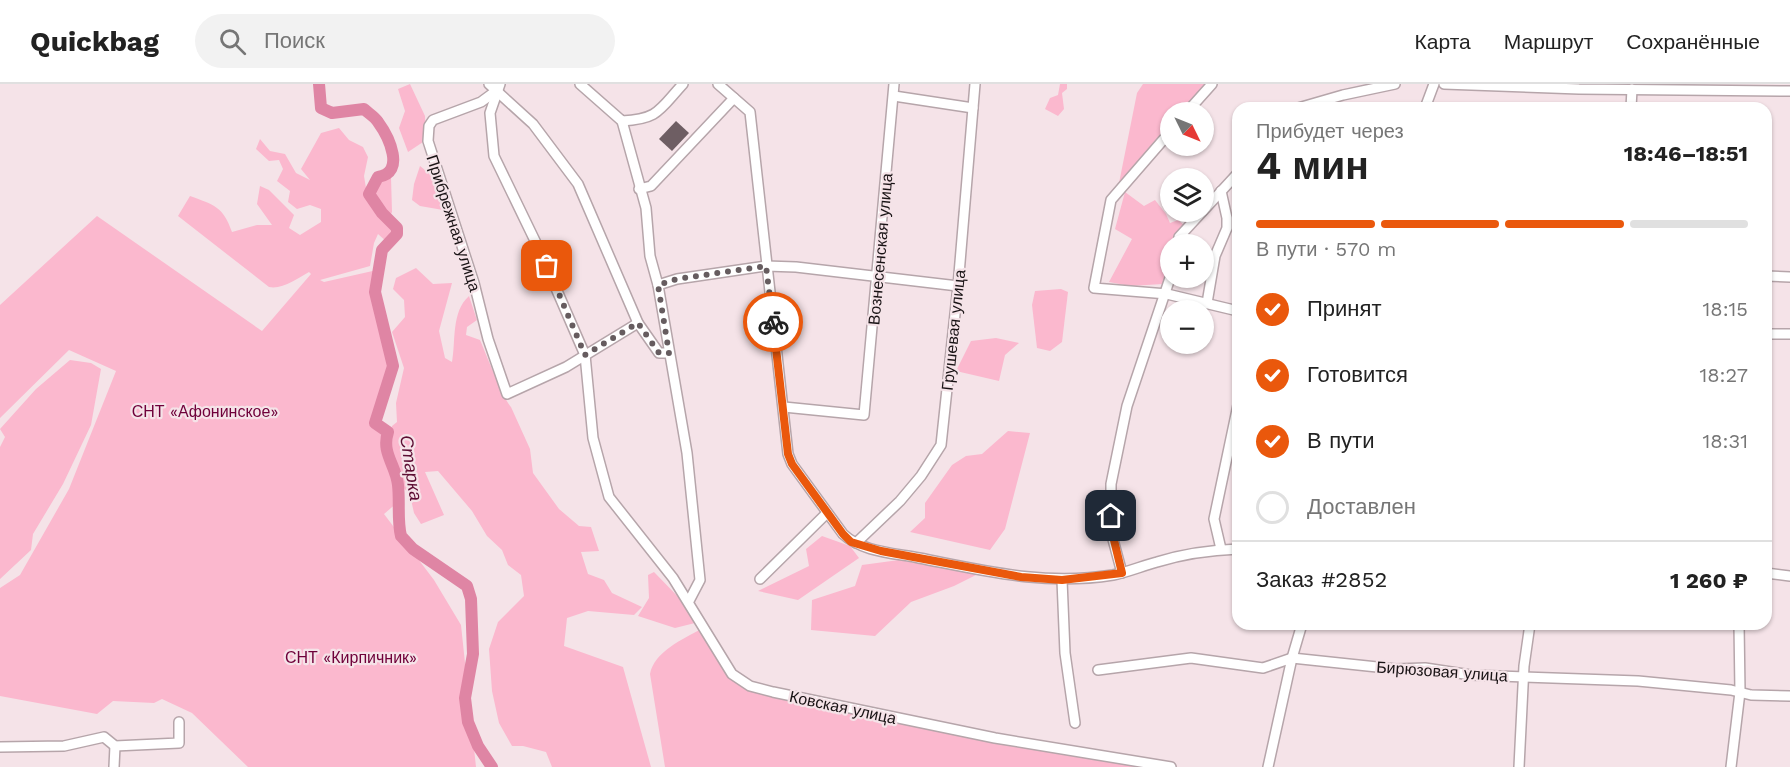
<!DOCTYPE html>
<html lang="ru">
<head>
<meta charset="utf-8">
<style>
	body { margin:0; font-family:"Work Sans",sans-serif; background:#f2f2f2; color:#222; height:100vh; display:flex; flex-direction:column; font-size:22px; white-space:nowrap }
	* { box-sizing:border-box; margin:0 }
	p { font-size:20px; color:#767676 }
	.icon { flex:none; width:33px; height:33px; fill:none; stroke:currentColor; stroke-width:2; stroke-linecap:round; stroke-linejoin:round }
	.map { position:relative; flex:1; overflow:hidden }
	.details { position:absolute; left:1232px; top:18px; width:540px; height:528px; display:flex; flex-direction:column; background:#fff; border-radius:18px; box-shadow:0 2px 4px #0004 }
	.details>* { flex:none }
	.needle { width:39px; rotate:133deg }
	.buttons { position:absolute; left:1160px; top:18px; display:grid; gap:12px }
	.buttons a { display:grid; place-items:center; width:54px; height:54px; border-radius:50%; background:#fff; box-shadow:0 2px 4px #0004; font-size:30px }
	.pin { position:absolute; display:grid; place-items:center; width:51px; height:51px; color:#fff; margin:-26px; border-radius:12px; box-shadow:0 3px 9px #0006 }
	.courier { position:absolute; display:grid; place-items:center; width:60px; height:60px; margin:-30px; border:4px solid #ea580c; border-radius:50%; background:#fff; color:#222; box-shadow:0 2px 8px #0007 }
	.head em { font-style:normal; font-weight:700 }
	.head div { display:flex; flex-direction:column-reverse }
	.head { display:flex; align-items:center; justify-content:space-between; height:102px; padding:0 24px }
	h1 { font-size:39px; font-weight:700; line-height:45px }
	.bar { display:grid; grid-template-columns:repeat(4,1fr); gap:9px 6px; align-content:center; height:72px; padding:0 24px }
	.bar i { height:8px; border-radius:4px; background:#e0e0e0 }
	.bar .selected { background:#ea580c }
	.bar p { grid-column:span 4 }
	.line { display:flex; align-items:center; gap:15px; padding:0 24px; border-top:2px solid #e0e0e0 }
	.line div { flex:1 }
	ol { padding:0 24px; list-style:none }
	li { display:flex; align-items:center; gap:18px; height:66px }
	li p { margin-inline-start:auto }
	li .icon { padding:6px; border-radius:50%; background:#ea580c; color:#fff; stroke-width:4 }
	li:last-child { color:#767676 }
	li i { width:33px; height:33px; border:3px solid #e0e0e0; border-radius:50% }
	header { display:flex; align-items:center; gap:36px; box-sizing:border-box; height:84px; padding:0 30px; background:#fff; border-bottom:2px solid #e0e0e0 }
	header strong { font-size:28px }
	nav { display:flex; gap:33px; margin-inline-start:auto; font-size:21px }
	.search { width:420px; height:54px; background:#f2f2f2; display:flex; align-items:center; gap:15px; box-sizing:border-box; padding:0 21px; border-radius:33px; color:#767676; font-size:22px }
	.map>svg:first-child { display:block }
</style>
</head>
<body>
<header>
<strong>Quickbag</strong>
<div class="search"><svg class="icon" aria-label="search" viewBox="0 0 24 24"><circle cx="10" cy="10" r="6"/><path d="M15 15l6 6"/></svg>Поиск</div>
<nav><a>Карта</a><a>Маршрут</a><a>Сохранённые</a></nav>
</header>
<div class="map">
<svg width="1790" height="683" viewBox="0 0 1790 683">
	<rect width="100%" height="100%" fill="#f5e3e8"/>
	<g fill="#fbb8ce">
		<path d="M 410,0 L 425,32 L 426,56 L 408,68 L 399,44 L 405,27 L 398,5 Z"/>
		<path d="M 1060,0 L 1067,0 L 1067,5 L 1062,9 L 1064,25 L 1058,32 L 1045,25 L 1050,14 L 1058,11 Z"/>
		<path d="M 1143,0 L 1206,0 L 1181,28 L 1170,28 L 1170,42 L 1119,99 L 1137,9 Z"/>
		<path d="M 339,44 L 349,56 L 363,63 L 368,73 L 364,92 L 367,110 L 382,133 L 392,139 L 396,150 L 388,159 L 378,150 L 374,159 L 370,182 L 320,196 L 324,198 L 377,186 L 372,207 L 378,229 L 381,231 L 393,282 L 375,339 L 388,348 L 385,358 L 387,371 L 392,377 L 398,400 L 398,418 L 384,430 L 434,496 L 461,541 L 476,683 L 248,683 L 192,629 L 162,615 L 154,619 L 113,617 L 97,630 L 0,612 L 0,504 L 20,491 L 69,405 L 116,287 L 69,266 L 0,334 L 0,221 L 97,132 L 262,247 L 311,190 L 309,188 C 298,194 282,206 269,203 L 178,132 L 190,112 C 214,121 223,122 232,148 L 257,141 L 272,141 L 257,120 L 260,102 L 269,106 L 294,131 L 289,144 L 300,151 L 321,138 L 321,125 L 310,121 L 297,125 L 288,118 L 290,107 L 277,97 L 283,85 L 279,76 L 269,77 L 256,65 L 260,55 L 270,67 L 285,70 L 296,89 L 310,96 L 301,85 L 321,49 Z"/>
		<path d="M 420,82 L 436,95 L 437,109 L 443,126 L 420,122 L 412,116 L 414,100 Z"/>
		<path d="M 391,93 L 392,128 L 390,132 L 383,128 L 370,110 L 379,94 Z"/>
		<path d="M 1125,108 L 1144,122 L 1155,116 L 1166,130 L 1170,139 L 1178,136 L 1184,141 L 1174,153 L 1172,160 L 1170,160 L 1163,200 L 1130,202 L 1109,198 L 1132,155 L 1115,145 Z"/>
		<path d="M 416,184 L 433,200 L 452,199 L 439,247 L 445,274 L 452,278 C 456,257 451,228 469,212 L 477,236 L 467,243 L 466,251 L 480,256 C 486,270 504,316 511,323 L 530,365 L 533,389 L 559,425 L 579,442 L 591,443 L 599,467 L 581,468 L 588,490 L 604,496 L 612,509 L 642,523 L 634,531 L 588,527 L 567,534 L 564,562 L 623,583 L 651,683 L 552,683 L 546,668 L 523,662 L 512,662 L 499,639 L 492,607 L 489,565 L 498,538 L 524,512 L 521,491 L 508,481 L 502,466 L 487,452 L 472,427 L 438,387 L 425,388 L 444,431 L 421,440 L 414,429 L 410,411 L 402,402 L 395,375 L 390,371 L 392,342 L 397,338 L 396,319 L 404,284 L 392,248 L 405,233 L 404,216 L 393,205 L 396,194 Z"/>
		<path d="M 1061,205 L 1068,208 L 1062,258 L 1050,267 L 1037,264 L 1032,221 L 1035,207 Z"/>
		<path d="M 996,254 L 1019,259 L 1005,271 L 999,297 L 956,287 L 971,257 Z"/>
		<path d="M 70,276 L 91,279 L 101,285 L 91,341 L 63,400 L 33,450 L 31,466 L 0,495 L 0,363 L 5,353 L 0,345 L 36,305 Z"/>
		<path d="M 1008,347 L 1030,349 L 1005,445 L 990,466 L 910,448 L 925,434 L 925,419 L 952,381 L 966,372 L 982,370 Z"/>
		<path d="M 822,452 L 850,462 L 859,474 L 798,516 L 758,507 L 809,482 L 806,465 Z"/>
		<path d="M 899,476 L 978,490 L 954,502 L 911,518 L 875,552 L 811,546 L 812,516 L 855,502 L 862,481 Z"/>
		<path d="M 654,488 L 686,521 L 695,539 L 675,544 L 638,532 L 649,514 L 648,491 Z"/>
		<path d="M 701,545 L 750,605 L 1147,683 L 665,683 L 650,590 C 654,568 683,555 701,545 Z"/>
	</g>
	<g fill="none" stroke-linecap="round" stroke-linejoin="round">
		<path stroke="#df85a4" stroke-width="12" d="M 319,0 L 321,24 L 332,29 L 364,25 C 368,29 375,33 378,38 C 389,53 406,89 378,93 L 369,110 L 382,129 L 397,144 L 397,150 L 382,166 L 375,208 L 393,282 L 375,339 L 388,348 C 381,369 396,381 398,401 C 400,418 397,436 401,452 L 413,465 L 467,502 L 471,515 L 473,570 L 465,614 L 468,638 L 478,662 L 492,683"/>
	</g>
	<path fill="#6e5e63" d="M 676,37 L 689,49 L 672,67 L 659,55 Z"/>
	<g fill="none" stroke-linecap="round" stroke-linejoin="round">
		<g stroke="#b6a5aa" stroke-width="12">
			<g id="minor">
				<path d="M 489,0 L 533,40 L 578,100 L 638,239 L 659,269 L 669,269"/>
				<path d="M 500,0 L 490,29 L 494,72 L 538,163 L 585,271 L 593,354 L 609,413 L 673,494 L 732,590 L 750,602 L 773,608 L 995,654 L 1171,683"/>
				<path d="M 580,0 L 622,37 C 659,35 659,26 683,0"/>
				<path d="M 718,0 L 750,28 L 788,370 L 792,380 L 843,450 C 862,468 894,469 919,474 C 986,487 1044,502 1113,491 C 1128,488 1142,482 1157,478 C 1183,470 1211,466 1238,465"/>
				<path d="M 1444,0 L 1579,5 L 1790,7"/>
				<path d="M 496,7 L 481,18 L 433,36 L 429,42 L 428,57 L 474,199 L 488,255 L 507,310 L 566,283 L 638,239"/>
				<path d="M 894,12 L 973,24"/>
				<path d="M 1298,24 L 1343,11 L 1395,0"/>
				<path d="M 1425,24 L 1434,0"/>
				<path d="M 1631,24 L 1632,5"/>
				<path d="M 1187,28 L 1212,0"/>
				<path d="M 622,37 L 646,124 L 650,172 L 658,201 L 687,369 L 700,496 L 689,517"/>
				<path d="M 1170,48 L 1111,116 L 1094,204 L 1167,210 L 1238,227"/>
				<path d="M 639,105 L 651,102 L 734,14"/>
				<path d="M 1203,127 L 1238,89"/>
				<path d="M 1178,160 L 1179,153 L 1202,128"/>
				<path d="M 1766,192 L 1790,193"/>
				<path d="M 658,201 L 677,195 L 766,182 L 796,183 L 958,202"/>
				<path d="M 1207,219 L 1215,172 L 1227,144 L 1227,134 L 1221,107"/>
				<path d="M 1766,250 L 1790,250"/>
				<path d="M 784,323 L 864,331 L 894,0"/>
				<path d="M 856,459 L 900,417 L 921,392 L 941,361 L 958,202 L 975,0"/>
				<path d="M 1221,465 L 1214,435 L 1238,321"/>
				<path d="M 1122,489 L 1111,448 L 1111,400 L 1127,322 L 1170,194"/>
				<path d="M 1766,489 L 1790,492"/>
				<path d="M 760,495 L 827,429"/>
				<path d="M 1062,496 L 1065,569 L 1075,639"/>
				<path d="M 1098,586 L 1191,574 L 1263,584 L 1292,574 L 1396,585 L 1425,584 L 1471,591 L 1638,597 L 1731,606 L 1751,611 L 1790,612"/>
				<path d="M 0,663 L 64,662 L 104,653 L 115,662 L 179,659 L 179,638"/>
				<path d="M 114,683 L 115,662"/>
				<path d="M 1268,683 L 1292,574 L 1302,540"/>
				<path d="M 1519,683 L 1524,582 L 1530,540"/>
				<path d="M 1731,683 L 1740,608 L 1739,540"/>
			</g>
		</g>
		<use href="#minor" stroke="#fff" stroke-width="9"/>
	</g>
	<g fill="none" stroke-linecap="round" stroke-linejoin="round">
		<path stroke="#665c5f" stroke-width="6" stroke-dasharray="0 10.8" d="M 547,182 L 585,271 L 638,239 L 659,269 L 669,269 L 658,201 L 677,195 L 766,182 L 773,238"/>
		<path stroke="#ea580c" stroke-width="8" d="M 773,238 L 788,370 L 792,380 L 843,450 L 851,458 L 881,467 L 1021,493 L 1062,496 L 1122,489 L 1112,448 L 1111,432"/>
	</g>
	<g text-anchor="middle" stroke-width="4.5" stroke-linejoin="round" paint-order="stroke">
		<g font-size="16" fill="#191315" stroke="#f5e3e8">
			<text transform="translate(454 139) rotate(72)" y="6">Прибрежная улица</text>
			<text transform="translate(880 165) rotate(-85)" y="6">Вознесенская улица</text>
			<text transform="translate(953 246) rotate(-84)" y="6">Грушевая улица</text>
			<text transform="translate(1442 587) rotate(4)" y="6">Бирюзовая улица</text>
			<text transform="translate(843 623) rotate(12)" y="6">Ковская улица</text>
		</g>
		<g font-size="16" fill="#6f003a" stroke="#f5e3e8">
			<text x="205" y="333">СНТ «Афонинское»</text>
			<text x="351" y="579">СНТ «Кирпичник»</text>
		</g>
		<g font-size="18" font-style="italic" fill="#5d0d33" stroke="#f5e3e8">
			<text transform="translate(411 384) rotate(81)" y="6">Старка</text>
		</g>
	</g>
</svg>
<div class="buttons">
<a><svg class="needle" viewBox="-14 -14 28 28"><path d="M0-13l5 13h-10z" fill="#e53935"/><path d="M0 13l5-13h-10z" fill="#767676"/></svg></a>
<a><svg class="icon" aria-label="layers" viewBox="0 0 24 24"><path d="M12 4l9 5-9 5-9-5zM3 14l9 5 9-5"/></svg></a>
<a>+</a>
<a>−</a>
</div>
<div class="pin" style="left:547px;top:182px;background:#ea580c"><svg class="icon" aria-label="bag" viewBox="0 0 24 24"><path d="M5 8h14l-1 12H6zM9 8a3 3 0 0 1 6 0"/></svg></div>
<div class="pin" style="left:1111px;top:432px;background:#1f2937"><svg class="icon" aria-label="home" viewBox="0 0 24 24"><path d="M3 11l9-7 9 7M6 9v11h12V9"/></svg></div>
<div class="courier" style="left:773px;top:238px"><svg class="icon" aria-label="bike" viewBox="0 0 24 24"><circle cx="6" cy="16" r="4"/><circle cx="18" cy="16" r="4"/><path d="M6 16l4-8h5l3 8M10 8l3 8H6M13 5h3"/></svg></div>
<section class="details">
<div class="head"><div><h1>4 мин</h1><p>Прибудет через</p></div><em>18:46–18:51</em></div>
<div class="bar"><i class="selected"></i><i class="selected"></i><i class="selected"></i><i></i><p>В пути · 570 m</p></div>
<ol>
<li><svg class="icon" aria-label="check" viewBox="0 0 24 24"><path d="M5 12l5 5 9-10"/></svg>Принят<p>18:15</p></li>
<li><svg class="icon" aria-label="check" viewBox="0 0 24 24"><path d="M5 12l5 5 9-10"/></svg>Готовится<p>18:27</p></li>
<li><svg class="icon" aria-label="check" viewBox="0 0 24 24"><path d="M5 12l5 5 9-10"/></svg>В пути<p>18:31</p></li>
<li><i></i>Доставлен</li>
</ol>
<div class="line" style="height:78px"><div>Заказ #2852</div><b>1 260 ₽</b></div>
</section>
</div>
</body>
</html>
